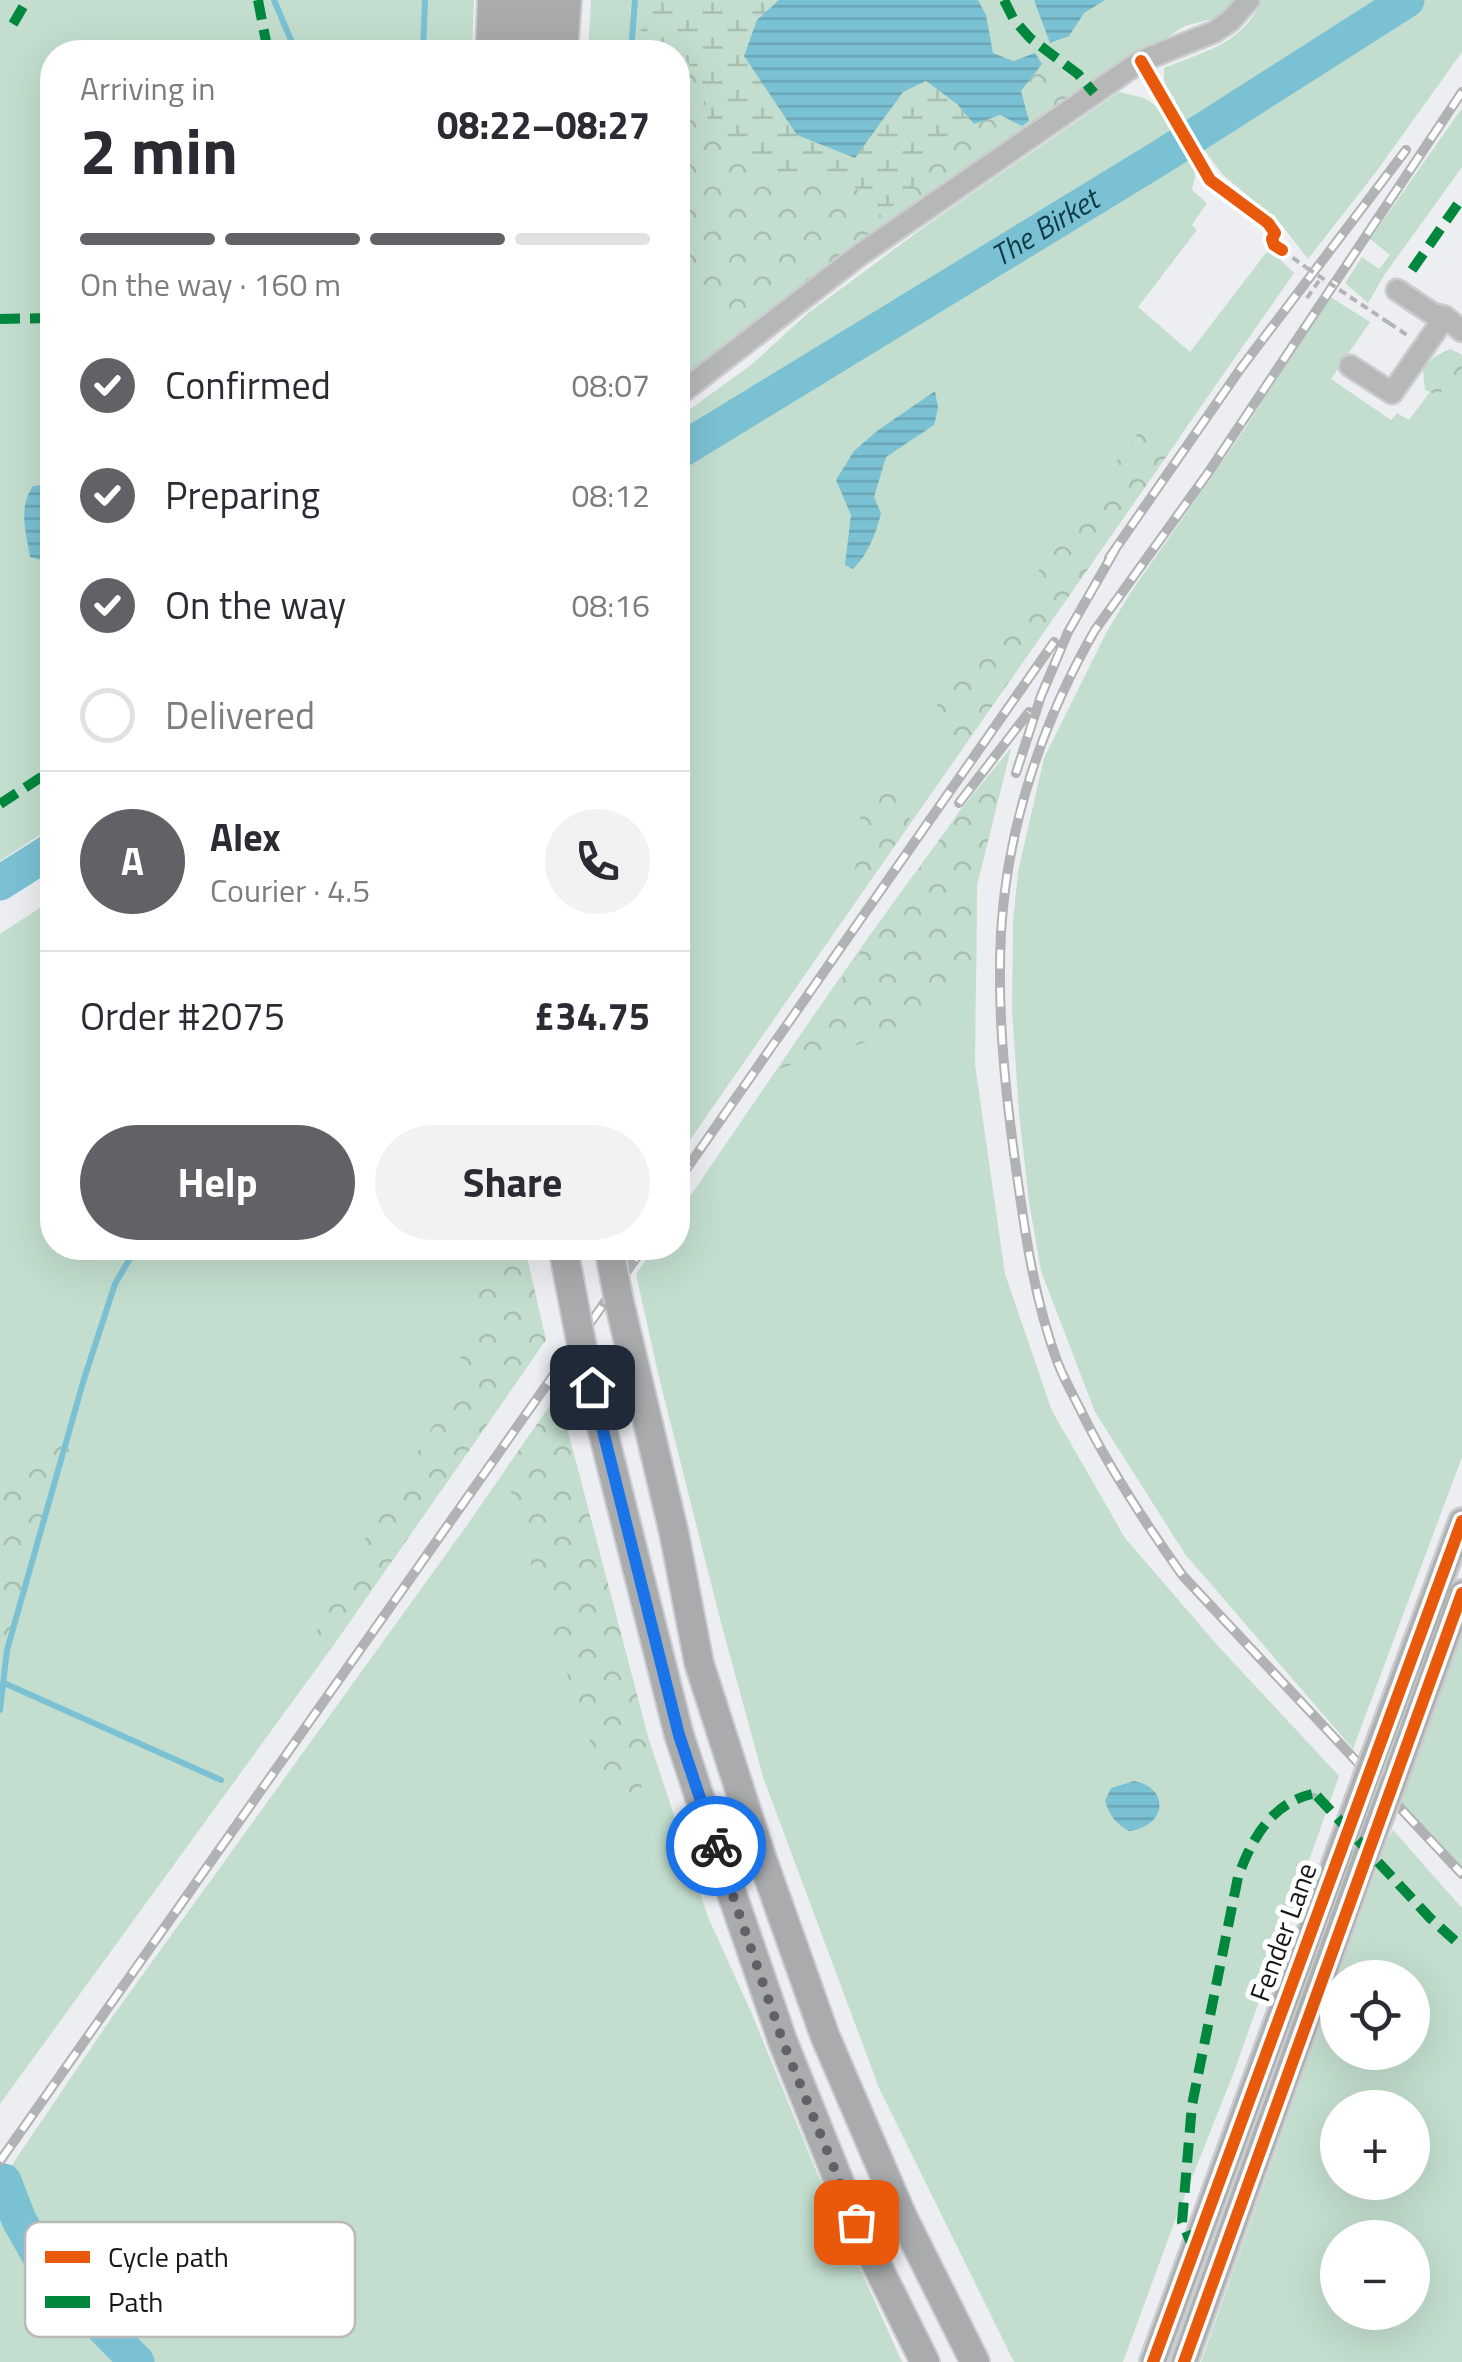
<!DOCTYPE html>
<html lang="en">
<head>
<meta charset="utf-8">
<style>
	body { margin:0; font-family:"Titillium Web",sans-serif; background:#f2f2f3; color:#2b2b33; height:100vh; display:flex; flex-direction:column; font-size:38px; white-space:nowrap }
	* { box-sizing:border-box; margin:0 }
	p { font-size:32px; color:#7c7c81 }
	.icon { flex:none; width:55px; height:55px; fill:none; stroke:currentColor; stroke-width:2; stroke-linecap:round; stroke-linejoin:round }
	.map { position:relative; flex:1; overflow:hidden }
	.side { position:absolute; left:40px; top:40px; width:650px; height:1220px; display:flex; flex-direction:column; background:#fff; border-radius:40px; box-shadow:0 10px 40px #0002 }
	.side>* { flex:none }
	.fabs { position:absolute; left:1320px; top:1960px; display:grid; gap:20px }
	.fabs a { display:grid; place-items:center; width:110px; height:110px; border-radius:50%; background:#fff; box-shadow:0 10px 40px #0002; font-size:50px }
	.pin { position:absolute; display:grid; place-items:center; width:85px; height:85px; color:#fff; margin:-42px; border-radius:20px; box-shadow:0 5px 15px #0006 }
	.courier { position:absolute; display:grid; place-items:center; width:100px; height:100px; margin:-50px; border:8px solid #1a73e8; border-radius:50%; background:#fff; color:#222; box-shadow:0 2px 12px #0007 }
	.headline em { font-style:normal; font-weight:700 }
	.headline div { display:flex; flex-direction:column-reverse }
	.headline { display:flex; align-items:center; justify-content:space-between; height:170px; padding:0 40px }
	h1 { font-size:65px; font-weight:700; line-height:75px }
	.bar { display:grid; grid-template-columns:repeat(4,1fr); gap:15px 10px; align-content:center; height:120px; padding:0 40px }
	.bar i { height:12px; border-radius:8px; background:#e1e1e2 }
	.bar .on { background:#606266 }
	.bar p { grid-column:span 4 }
	.line { display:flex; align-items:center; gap:25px; padding:0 40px; border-top:2px solid #e1e1e2 }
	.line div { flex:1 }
	.round { display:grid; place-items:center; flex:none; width:105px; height:105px; border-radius:52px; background:#f2f2f3 }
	ol { padding:0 40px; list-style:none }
	li { display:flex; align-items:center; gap:30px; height:110px }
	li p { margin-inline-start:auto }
	li .icon { padding:10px; border-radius:50%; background:#606266; color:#fff; stroke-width:4 }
	li:last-child { color:#7c7c81 }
	li i { width:55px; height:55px; border:5px solid #e1e1e2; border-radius:50% }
	.action { display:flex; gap:20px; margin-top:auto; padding:20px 40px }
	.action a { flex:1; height:115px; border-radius:60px; background:#606266; color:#fff; font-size:40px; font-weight:700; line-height:115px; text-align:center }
	.action a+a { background:#f2f2f3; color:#2b2b33 }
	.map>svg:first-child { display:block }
</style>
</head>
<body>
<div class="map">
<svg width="1462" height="2362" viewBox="0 0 1462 2362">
	<defs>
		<pattern id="forest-crowns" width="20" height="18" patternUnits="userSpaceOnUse" patternTransform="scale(2.5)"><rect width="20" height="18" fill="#c3dece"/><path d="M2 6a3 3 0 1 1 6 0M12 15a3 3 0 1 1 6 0" fill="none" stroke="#a7beb0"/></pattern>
		<pattern id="wetland-marsh" width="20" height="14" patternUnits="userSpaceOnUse" patternTransform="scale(2.5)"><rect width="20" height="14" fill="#c3dece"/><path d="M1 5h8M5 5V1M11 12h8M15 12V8" fill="none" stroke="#a7beb0"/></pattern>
		<pattern id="water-rules" width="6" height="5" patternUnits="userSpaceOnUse" patternTransform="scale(2.5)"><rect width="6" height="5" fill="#7bc1d4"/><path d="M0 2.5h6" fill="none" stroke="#69a5b5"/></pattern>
	</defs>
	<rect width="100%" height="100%" fill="#eceef2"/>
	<g fill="#c3dece" fill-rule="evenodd">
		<path d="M 0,0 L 474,0 L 472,52 L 52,52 L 52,827 L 0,861 Z"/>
		<path d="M 591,0 L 1242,0 L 1238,12 L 1185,26 L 1046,115 L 802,287 L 678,382 L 678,52 L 588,52 Z"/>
		<path d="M 1262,0 L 1462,0 L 1462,52 L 1376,172 L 1308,259 L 1280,223 L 1222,174 L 1173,106 L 1164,86 L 1164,68 C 1205,51 1243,44 1262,0 Z"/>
		<path d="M 1119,92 L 1144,98 L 1160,109 L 1196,172 L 1192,190 L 1207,203 L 1192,225 L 1197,230 L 1138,307 L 1190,352 L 1269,249 L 1294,273 L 678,1157 L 678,418 L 751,365 L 807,314 L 931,222 Z"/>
		<path d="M 1462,108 L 1462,167 L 1385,274 L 1368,303 L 1345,283 L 1362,257 L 1379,269 L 1390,255 L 1370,239 Z"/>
		<path d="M 1329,296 L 1370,322 L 1331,379 L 1391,420 L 1397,413 L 1409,420 L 1429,393 L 1462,355 L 1462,1457 L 1353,1749 L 1185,1554 L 1095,1412 L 1041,1271 L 1029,1202 L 1019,1113 L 1012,1010 L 1013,922 L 1018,872 L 1044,758 L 1106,633 L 1131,592 L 1242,433 Z"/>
		<path d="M 1011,748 L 977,885 L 975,1064 L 1005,1274 L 1052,1411 L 1125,1538 L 1219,1647 L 1339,1776 L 1234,2072 L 1176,2218 L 1123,2362 L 1014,2362 L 879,2088 L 763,1777 L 720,1619 L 658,1373 L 636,1274 L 654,1248 L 678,1248 L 678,1214 C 786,1057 891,896 1011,748 Z"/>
		<path d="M 52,900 L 52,1248 L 485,1248 L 511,1390 L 330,1650 L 0,2104 L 0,934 Z"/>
		<path d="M 558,1394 L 648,1737 L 708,1917 L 752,2014 L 818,2175 L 902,2362 L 147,2362 L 52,2268 L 7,2172 L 110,2020 L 465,1528 Z"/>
		<path d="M 1462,1627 L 1462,1870 L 1401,1803 Z"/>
		<path d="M 1393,1830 L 1462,1908 L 1462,2362 L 1201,2362 L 1337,1979 L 1338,2052 L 1412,2052 L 1412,1978 L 1338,1977 L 1387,1841 ZM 1338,2108 L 1412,2108 L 1412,2182 L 1338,2182 ZM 1338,2238 L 1412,2238 L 1412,2312 L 1338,2312 Z"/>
		<path d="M 0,2190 L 53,2289 L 126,2362 L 0,2362 Z"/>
	</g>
	<g fill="url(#forest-crowns)">
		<path d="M 678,53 C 704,73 705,93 708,124 L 767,169 L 852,184 L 881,215 L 881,232 L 758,320 L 729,311 L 678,261 Z"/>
		<path d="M 1042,64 C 1062,68 1069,76 1080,93 L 935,194 L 921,196 L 912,190 C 938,150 954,130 1001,114 L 1022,126 L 1021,91 Z"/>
		<path d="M 1450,349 L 1461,354 L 1462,373 L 1437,395 L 1425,390 L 1423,369 L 1434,357 Z"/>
		<path d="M 1161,426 L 1180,437 L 958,755 L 923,743 L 944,687 L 982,637 L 1021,605 L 1051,547 L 1138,433 Z"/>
		<path d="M 1011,748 L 977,885 L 976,983 L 873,1040 L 778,1069 L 961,809 Z"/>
		<path d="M 893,780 L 911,822 L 860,895 L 851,885 L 857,861 L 857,826 L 871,788 Z"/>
		<path d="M 477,1248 L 525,1248 L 546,1340 L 330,1650 L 317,1635 L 319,1615 L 450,1398 L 473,1311 Z"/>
		<path d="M 558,1394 L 648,1737 L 641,1792 L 627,1799 L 610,1792 L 600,1770 L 535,1579 L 505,1470 Z"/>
		<path d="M 72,1443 L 0,1662 L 0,1497 L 29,1453 Z"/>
	</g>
	<path fill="url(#wetland-marsh)" d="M 644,0 L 779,0 L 757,20 L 855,158 L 903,92 L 927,81 L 957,104 L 974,124 L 935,154 L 912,190 L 881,215 L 852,184 L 767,169 L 708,124 L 704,85 L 686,60 L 660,40 L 640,41 Z"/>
	<g fill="url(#water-rules)">
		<path d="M 779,0 L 978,0 L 986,15 L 993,53 L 1013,61 L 1035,53 L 1042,64 L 1021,91 L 1029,121 L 1022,126 L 1000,115 L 974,124 L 957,104 L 926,81 L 903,92 L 855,158 L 797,135 L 744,56 L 757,20 Z"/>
		<path d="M 1034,0 L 1105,0 L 1084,13 L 1069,36 L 1050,43 Z"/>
		<path d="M 935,391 L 938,408 L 934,425 L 886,457 L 874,497 L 881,513 C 876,534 868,554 853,569 L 845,565 L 851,515 L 836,480 L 854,451 L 877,431 Z"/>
		<path d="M 52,484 L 52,560 L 45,561 L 30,557 C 26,532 18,508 33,486 Z"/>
		<path d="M 1134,1781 C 1171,1788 1166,1827 1129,1831 C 1115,1823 1110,1816 1105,1801 L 1111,1788 Z"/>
	</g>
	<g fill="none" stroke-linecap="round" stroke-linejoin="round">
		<g stroke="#7bc1d4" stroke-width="6">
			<path d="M 274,0 L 296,52"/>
			<path d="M 423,52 L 425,0"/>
			<path d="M 631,52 L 635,0"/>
			<path d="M 4,1683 L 221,1780"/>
			<path d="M 0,1710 L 7,1650 L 84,1379 L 115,1284 L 136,1248"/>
		</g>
		<g stroke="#7bc1d4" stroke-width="35">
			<path id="s1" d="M 678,452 L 1161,157 L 1407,0"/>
			<path d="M 0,883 L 52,850"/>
			<path d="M 4,2181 L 19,2220 L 48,2271 L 137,2362"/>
		</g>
		<g stroke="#cacccf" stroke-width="25">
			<g id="minor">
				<path d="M 1397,290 L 1433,314 L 1445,317 L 1462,331"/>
				<path d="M 1350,366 L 1392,393 L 1445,317"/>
				<path d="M 678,395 L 858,256 L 1141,61 L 1214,32 L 1230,21 L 1249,0"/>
			</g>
		</g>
		<g stroke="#cacccf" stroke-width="30">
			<g id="major">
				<path d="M 1372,1762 L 1462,1521"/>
				<path d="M 1393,1783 L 1462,1593"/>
				<path d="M 1153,2362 L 1346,1834"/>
				<path d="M 1184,2362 L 1366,1855"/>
			</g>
		</g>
		<g stroke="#cacccf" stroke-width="32">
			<g id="highway">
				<path d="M 490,52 L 492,0"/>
				<path d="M 515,52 L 517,0"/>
				<path d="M 538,52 L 540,0"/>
				<path d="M 563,52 L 567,0"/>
				<path d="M 563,1248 L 574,1305"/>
				<path d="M 619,1301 L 674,1533 L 699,1663 L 760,1853 L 825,2036 L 903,2218 L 975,2362"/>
				<path d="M 583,1352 L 679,1735 L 722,1865 L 783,2042 L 855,2221 L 925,2362"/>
			</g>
		</g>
		<g stroke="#b2b4b6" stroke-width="4" stroke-dasharray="8 5" stroke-linecap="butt">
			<path d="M 1282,250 L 1307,268"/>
			<path d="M 1307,298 L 1321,278"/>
			<path d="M 1389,323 L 1410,337"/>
			<path d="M 1312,1794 L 1317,1796"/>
		</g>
		<use href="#minor" stroke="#b6b8b7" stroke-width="20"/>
		<use href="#major" stroke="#aeb1b1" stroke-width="25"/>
		<use href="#highway" stroke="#a9abac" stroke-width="28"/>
		<g stroke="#b0b2b3" stroke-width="10">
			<g id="rail">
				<path d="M 1462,92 L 1208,473 L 1095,630 C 1042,722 1007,827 1001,933 C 997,1011 1005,1090 1016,1168 C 1025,1233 1034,1298 1057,1361 C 1063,1377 1072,1393 1080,1409 C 1109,1468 1145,1523 1183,1576 L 1462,1874"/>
				<path d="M 1109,558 L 1241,368 L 1406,150"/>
				<path d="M 1016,773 L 1041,696 L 1068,632 L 1115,550"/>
				<path d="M 959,803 L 1029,712"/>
				<path d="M 678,1181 L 1054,642"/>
				<path d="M 0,2161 L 643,1248"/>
			</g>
		</g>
		<use href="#rail" stroke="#fff" stroke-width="6" stroke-dasharray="19" stroke-linecap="butt"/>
		<g stroke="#cacccf" stroke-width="30" stroke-linecap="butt">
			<g id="major-bridge">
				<path d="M 1346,1834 L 1372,1762"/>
				<path d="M 1366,1855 L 1393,1783"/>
			</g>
		</g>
		<g stroke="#cacccf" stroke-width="32" stroke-linecap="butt">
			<g id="highway-bridge">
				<path d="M 610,1254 L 619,1301"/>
				<path d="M 574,1305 L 583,1352"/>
			</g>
		</g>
		<path stroke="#b2b4b6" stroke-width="4" stroke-dasharray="8 5" stroke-linecap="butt" d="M 1307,268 L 1389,323"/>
		<use href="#major-bridge" stroke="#aeb1b1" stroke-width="25"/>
		<use href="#highway-bridge" stroke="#a9abac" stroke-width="28"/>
		<g stroke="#00873e" stroke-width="10" stroke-dasharray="20 10" stroke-linecap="butt">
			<path d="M 258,0 L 268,52"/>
			<path d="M 1004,0 L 1014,20 L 1030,38 L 1078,74 L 1094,93"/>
			<path d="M 13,24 L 27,0"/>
			<path d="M 1412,270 L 1462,198"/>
			<path d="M 0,319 L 52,318"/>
			<path d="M 0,804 L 52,770"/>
			<path d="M 1317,1796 L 1430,1918 L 1462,1947"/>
			<path d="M 1194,2250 L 1182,2222 L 1192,2105 L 1238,1877 C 1251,1841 1270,1804 1312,1794"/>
		</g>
		<g stroke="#fff" stroke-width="19">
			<g id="cycleway">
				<path d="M 1141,61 L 1210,180 L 1268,223 L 1275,233 L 1272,239 L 1274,245 L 1282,250"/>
				<path d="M 1153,2362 L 1462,1521"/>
				<path d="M 1184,2362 L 1462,1593"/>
			</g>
		</g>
		<use href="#cycleway" stroke="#e8590c" stroke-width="12"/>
	</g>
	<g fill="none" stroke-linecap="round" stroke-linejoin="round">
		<path stroke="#606266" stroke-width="10" stroke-dasharray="0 18" d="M 716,1846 L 783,2042 L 856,2222"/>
		<path stroke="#1a73e8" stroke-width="12" d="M 592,1387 L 679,1735 L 716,1846"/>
	</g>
	<g text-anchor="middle" stroke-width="10" stroke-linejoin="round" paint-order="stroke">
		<g font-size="28" fill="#15171a" stroke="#fff">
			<text transform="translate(1283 1932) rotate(-70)" y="10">Fender Lane</text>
		</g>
		<g font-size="30" font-style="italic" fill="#0f3c48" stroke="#fff">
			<text dy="10" stroke="none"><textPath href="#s1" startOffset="430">The Birket</textPath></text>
		</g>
	</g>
	<rect x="25" y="2222" width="330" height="115" rx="15" fill="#fff" stroke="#b9b9ba" stroke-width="2.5"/>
	<rect x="45" y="2251" width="45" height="12" fill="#e8590c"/>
	<rect x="45" y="2296" width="45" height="12" fill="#00873e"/>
	<g font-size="28" fill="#15171a">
		<text x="108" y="2267">Cycle path</text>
		<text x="108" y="2312">Path</text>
	</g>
</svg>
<div class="fabs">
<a><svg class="icon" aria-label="locate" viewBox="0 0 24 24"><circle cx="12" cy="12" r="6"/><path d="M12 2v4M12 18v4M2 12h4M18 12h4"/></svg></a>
<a>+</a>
<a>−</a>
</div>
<div class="pin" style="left:856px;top:2222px;background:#ea580c"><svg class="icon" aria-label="bag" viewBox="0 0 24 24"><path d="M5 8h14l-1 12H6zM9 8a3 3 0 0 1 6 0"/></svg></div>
<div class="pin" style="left:592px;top:1387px;background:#1f2937"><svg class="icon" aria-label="home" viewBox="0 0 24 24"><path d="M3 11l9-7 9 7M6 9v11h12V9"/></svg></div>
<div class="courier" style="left:716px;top:1846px"><svg class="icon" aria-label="bike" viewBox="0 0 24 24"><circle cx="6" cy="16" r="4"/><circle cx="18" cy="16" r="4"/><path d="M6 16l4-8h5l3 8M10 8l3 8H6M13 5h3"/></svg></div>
<section class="side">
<div class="headline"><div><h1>2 min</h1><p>Arriving in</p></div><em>08:22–08:27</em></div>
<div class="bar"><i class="on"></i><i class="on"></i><i class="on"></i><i></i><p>On the way · 160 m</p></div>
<ol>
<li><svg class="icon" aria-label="check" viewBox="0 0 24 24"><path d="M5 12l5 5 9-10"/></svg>Confirmed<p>08:07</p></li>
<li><svg class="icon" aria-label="check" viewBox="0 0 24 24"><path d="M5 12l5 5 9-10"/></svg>Preparing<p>08:12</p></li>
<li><svg class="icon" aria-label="check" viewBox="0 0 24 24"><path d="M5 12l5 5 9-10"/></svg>On the way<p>08:16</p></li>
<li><i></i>Delivered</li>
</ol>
<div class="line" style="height:180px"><b class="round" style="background:#606266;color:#fff">A</b><div><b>Alex</b><p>Courier · 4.5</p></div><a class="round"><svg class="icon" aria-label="phone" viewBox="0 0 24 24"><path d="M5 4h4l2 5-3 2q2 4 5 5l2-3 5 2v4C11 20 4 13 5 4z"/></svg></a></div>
<div class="line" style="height:130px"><div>Order #2075</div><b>£34.75</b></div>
<div class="action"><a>Help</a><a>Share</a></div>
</section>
</div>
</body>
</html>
